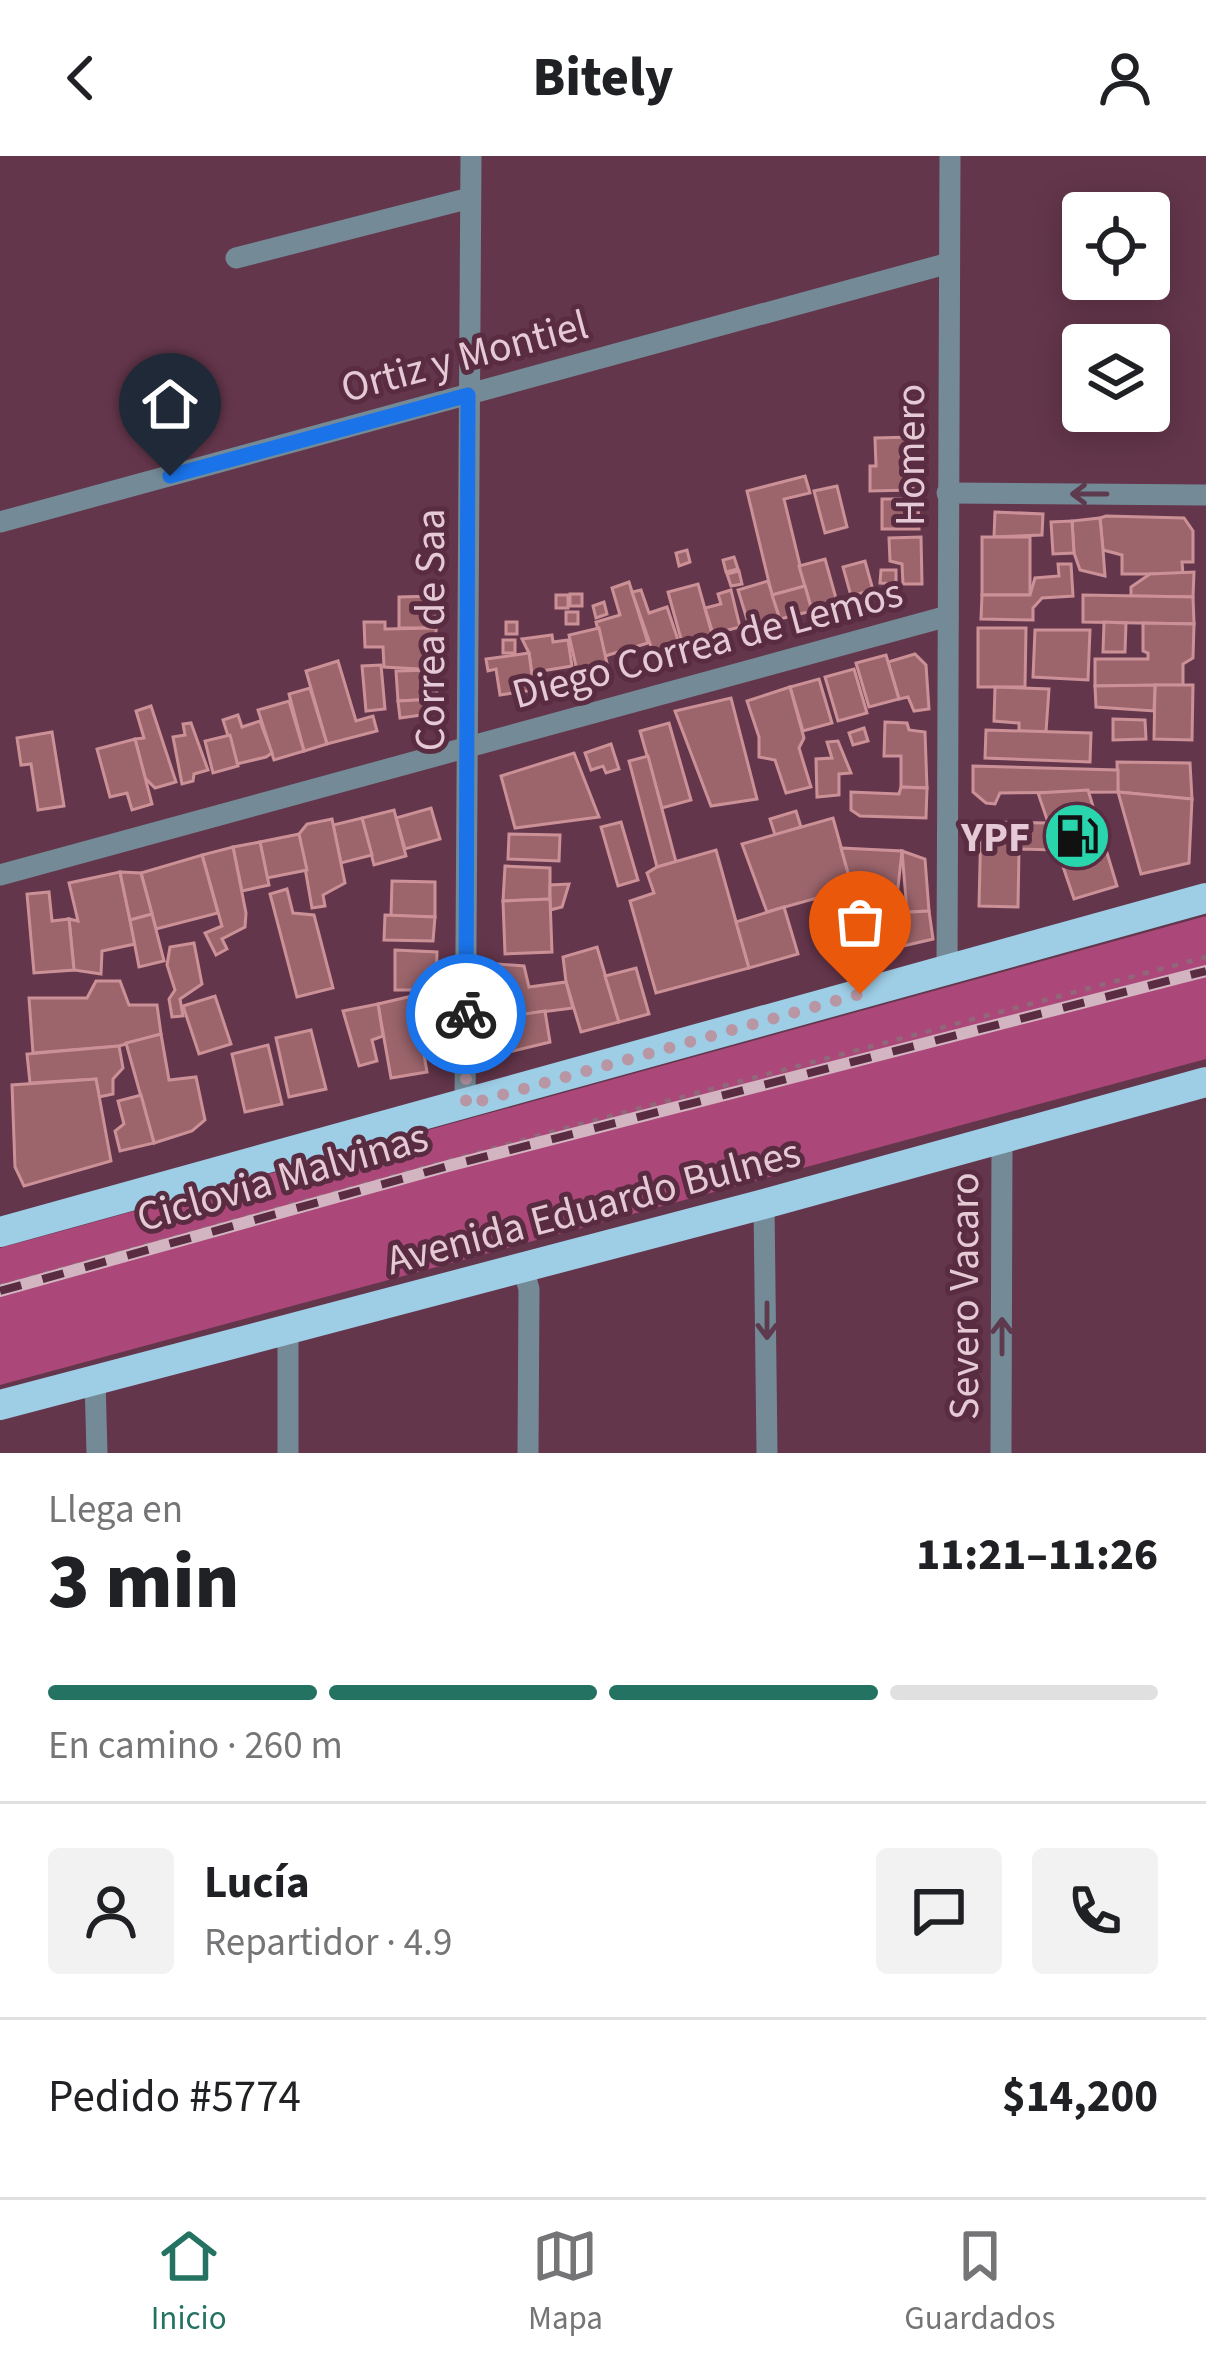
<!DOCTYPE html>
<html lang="es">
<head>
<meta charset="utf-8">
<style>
	body { margin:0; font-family:"Source Sans 3",sans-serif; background:#f2f2f2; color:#202124; height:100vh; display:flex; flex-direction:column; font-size:45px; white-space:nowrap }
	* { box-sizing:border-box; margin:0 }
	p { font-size:39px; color:#757577 }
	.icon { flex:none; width:66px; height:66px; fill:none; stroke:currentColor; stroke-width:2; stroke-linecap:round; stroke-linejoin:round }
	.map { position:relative; height:1297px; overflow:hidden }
	.sheet { display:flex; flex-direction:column; background:#fff; flex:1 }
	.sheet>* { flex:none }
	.fabs { position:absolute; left:1062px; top:36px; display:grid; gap:24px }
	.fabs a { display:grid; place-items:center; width:108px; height:108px; border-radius:12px; background:#fff; box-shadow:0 6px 30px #0003; font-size:60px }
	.pin { position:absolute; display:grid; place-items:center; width:102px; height:102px; color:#fff; margin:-123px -51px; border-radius:50% 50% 50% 0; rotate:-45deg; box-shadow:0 0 12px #0007 }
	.pin .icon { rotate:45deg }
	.courier { position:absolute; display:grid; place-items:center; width:120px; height:120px; margin:-60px; border:9px solid #1a73e8; border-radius:50%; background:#fff; color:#222; box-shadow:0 3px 15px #0007 }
	.head em { font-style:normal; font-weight:800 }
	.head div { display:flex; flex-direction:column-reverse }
	.head { display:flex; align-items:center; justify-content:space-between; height:204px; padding:0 48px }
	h1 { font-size:78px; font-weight:800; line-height:90px }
	.bar { display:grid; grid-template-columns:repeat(4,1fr); gap:18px 12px; align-content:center; height:144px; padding:0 48px }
	.bar i { height:15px; border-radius:9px; background:#e0e0e0 }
	.bar .current { background:#247262 }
	.bar p { grid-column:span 4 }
	.line { display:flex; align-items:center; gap:30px; padding:0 48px; border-top:3px solid #e0e0e0 }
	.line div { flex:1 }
	.round { display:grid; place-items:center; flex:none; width:126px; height:126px; border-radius:12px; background:#f2f2f2 }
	header { display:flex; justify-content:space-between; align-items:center; height:156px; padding:0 48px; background:#fff; font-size:54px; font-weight:800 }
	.dock { display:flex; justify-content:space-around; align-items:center; height:168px; border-top:3px solid #e0e0e0; background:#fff; font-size:33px; color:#757577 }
	.dock a { display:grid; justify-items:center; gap:6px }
	.dock .current { color:#247262 }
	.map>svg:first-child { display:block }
</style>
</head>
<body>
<header><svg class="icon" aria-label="back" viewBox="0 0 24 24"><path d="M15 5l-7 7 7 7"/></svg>Bitely<svg class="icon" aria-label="person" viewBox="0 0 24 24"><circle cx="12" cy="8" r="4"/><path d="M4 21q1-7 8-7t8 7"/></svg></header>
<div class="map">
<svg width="1206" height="1297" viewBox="0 0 1206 1297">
	<rect width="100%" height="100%" fill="#64364b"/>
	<path fill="#ab4879" d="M 1206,760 L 1206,903 L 0,1229 L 0,1092 Z"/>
	<g fill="#9c656c" stroke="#cb9197" stroke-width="3">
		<path d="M 912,281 L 913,334 L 870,335 L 870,310 L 876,310 L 875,282 Z"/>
		<path d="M 805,320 L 810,337 L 784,343 L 805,430 L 772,439 L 747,335 Z"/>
		<path d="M 837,330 L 847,371 L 825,377 L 814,335 Z"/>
		<path d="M 882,343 L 918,343 L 919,373 L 882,373 Z"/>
		<path d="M 995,356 L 1043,358 L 1042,379 L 994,381 Z"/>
		<path d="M 1106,360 L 1184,362 L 1193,375 L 1193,406 L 1182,406 L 1183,418 L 1122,418 L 1122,399 L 1103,394 L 1100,362 Z"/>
		<path d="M 1100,362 L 1103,394 L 1105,420 L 1080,414 L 1074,397 L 1072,365 Z"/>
		<path d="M 1072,365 L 1074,397 L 1053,398 L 1051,366 Z"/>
		<path d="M 921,381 L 922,428 L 903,428 L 902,408 L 890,405 L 889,382 Z"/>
		<rect x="982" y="381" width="48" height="58"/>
		<path d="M 687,394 L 690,406 L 679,410 L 676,397 Z"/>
		<path d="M 734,401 L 738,413 L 726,416 L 723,404 Z"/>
		<path d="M 825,403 L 841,460 L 840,465 L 817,472 L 799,410 Z"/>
		<path d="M 865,405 L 873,434 L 851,440 L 843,411 Z"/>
		<path d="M 1058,408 L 1071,408 L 1073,440 L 1042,442 L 1033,452 L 1033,464 L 981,463 L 982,439 L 1030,439 L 1035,422 L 1059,420 Z"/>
		<path d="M 881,414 L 896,414 L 896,428 L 880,427 Z"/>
		<path d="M 739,415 L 742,428 L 731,430 L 727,418 Z"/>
		<path d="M 1194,416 L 1193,441 L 1131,440 L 1131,431 L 1150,418 Z"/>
		<path d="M 768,425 L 780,463 L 780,478 L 767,482 L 762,465 L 749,470 L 738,434 Z"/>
		<path d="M 629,426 L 648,487 L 605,500 L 596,466 L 620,459 L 612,432 Z"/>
		<path d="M 698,428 L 714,485 L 684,494 L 668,436 Z"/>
		<path d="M 805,430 L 812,455 L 780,463 L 772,439 Z"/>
		<path d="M 641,434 L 649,457 L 667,451 L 681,493 L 655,502 L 632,436 Z"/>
		<path d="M 731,434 L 740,471 L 713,478 L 705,452 L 721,448 L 718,438 Z"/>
		<rect x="570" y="438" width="12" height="12"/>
		<rect x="556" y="439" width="12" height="13"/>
		<path d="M 1083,439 L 1193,441 L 1194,468 L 1083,466 Z"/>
		<path d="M 435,440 L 436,472 L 399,472 L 399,441 Z"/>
		<path d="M 604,446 L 607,458 L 596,462 L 593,450 Z"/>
		<rect x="566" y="456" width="12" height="12"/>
		<path d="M 364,466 L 385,466 L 385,473 L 436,472 L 436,514 L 384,511 L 383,491 L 365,491 Z"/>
		<rect x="506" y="466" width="11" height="12"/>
		<path d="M 1104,466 L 1126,467 L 1125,496 L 1103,496 Z"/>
		<path d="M 1143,467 L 1194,468 L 1193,502 L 1183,508 L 1183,529 L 1095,530 L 1095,503 L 1148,503 L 1148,497 L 1143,495 Z"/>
		<path d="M 599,472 L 608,512 L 578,519 L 569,479 Z"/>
		<path d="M 978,472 L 1026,472 L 1025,531 L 978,531 Z"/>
		<path d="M 1035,474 L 1090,474 L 1088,524 L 1033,521 Z"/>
		<path d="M 552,479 L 553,486 L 568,484 L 572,510 L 542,515 L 544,529 L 534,534 L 529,497 L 522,483 Z"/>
		<rect x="503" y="484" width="12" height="13"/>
		<path d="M 529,497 L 534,534 L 500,539 L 496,513 L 488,515 L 486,503 Z"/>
		<path d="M 915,498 L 926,509 L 929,553 L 914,555 L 908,541 L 899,543 L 888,506 Z"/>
		<path d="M 886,499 L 899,543 L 869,551 L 856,507 Z"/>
		<path d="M 338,505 L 356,565 L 373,560 L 377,575 L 327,588 L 306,515 Z"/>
		<path d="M 381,509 L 385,553 L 366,555 L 362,510 Z"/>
		<path d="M 854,513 L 867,557 L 838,565 L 825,521 Z"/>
		<path d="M 436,514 L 437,543 L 398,545 L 396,515 Z"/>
		<path d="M 819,523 L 832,567 L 803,575 L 790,531 Z"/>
		<path d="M 1155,529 L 1193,529 L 1192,584 L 1154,583 Z"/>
		<path d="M 1155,529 L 1154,555 L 1096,551 L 1095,530 Z"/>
		<path d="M 790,531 L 804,582 L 799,592 L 811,631 L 786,637 L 775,604 L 759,601 L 759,581 L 747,545 Z"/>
		<path d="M 995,531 L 1049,533 L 1046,576 L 1019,575 L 1019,567 L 994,565 Z"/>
		<path d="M 310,532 L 327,588 L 304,595 L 289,538 Z"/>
		<path d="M 731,542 L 757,643 L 711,650 L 675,555 Z"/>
		<path d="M 437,543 L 436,557 L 400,562 L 398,545 Z"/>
		<path d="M 289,545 L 304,595 L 274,604 L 258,554 Z"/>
		<path d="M 151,550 L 176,626 L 155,632 L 145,622 L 135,583 L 144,582 L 136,555 Z"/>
		<path d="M 238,559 L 242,571 L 260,565 L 272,597 L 266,601 L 237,608 L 223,564 Z"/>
		<path d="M 1113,563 L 1145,564 L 1146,583 L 1113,584 Z"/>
		<path d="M 885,566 L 907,567 L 909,574 L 925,576 L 927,632 L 901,631 L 901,600 L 884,600 Z"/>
		<path d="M 191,567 L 208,614 L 194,618 L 193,625 L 182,628 L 173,581 L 185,579 L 183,568 Z"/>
		<path d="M 669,567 L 691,644 L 662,652 L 640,575 Z"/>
		<path d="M 864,572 L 868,585 L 853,589 L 849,577 Z"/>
		<path d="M 986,574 L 1091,577 L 1090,606 L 985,602 Z"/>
		<path d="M 52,576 L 64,650 L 38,654 L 31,608 L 21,609 L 17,582 Z"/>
		<path d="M 230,579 L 238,610 L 213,617 L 205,585 Z"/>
		<path d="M 135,583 L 152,648 L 132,654 L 127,637 L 110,641 L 97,593 Z"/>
		<path d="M 838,585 L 851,617 L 839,618 L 839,639 L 817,641 L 816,603 L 832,602 L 827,586 Z"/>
		<path d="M 611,588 L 619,613 L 606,617 L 603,610 L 591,614 L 585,597 Z"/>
		<path d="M 574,597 L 599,661 L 515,672 L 501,620 Z"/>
		<path d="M 648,600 L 676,706 L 657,711 L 629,605 Z"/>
		<path d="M 1117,606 L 1190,607 L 1192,643 L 1118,636 Z"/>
		<path d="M 973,610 L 1118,614 L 1118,636 L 1000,637 L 995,648 L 986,647 L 973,636 Z"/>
		<path d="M 901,631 L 927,632 L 926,662 L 860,660 L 851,654 L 851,636 L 899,638 Z"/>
		<path d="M 1088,634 L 1117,730 L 1074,743 L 1038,637 Z"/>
		<path d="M 1118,636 L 1192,643 L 1189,707 L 1141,718 Z"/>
		<path d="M 431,652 L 440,683 L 405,693 L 396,662 Z"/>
		<path d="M 394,654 L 406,700 L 374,709 L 362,662 Z"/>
		<path d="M 796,655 L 801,671 L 775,679 L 770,663 Z"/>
		<path d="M 362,662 L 372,699 L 341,707 L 333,669 Z"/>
		<path d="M 833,662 L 870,795 L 844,802 L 824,740 L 767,756 L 742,688 Z"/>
		<path d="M 332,663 L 345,727 L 323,739 L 325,750 L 312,752 L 299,678 L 307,668 Z"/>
		<path d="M 621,666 L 638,724 L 618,730 L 601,671 Z"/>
		<path d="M 981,666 L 1049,667 L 1057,694 L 1019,693 L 1018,751 L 979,750 Z"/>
		<path d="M 299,678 L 307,714 L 267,722 L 260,686 Z"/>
		<path d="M 509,678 L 560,679 L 559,705 L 508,703 Z"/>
		<path d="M 260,686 L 269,729 L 242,735 L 233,691 Z"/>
		<path d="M 233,691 L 246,757 L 245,771 L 222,783 L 227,793 L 216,799 L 205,777 L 222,770 L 202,699 Z"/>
		<path d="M 841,692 L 902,695 L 893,777 L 865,777 Z"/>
		<path d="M 716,694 L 749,812 L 656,837 L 630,745 L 654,737 L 647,717 L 657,711 Z"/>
		<path d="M 902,695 L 925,703 L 929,755 L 907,756 Z"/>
		<path d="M 202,699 L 218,757 L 156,773 L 141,717 Z"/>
		<path d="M 505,710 L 550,712 L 550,743 L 503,745 Z"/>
		<path d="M 120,716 L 135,788 L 102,795 L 101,818 L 74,814 L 69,763 L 78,765 L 69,727 Z"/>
		<path d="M 120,716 L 141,717 L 152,758 L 130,764 Z"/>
		<path d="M 392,725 L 435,726 L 435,761 L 391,760 Z"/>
		<path d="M 569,728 L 562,751 L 550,754 L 550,729 Z"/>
		<path d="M 287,733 L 293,757 L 314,759 L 333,832 L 297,841 L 270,738 Z"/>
		<path d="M 49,736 L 52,765 L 69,763 L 74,814 L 34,817 L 27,738 Z"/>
		<path d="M 550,743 L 552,796 L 505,798 L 503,745 Z"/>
		<path d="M 784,751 L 798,798 L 749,812 L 736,766 Z"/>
		<path d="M 929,755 L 933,783 L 899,791 L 893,777 L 894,757 Z"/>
		<path d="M 152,758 L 164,805 L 139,811 L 130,764 Z"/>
		<path d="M 385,759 L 435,761 L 433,785 L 384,784 Z"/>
		<path d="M 194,787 L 202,828 L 180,843 L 183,860 L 172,861 L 169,843 L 175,834 L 167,809 L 170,791 Z"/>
		<path d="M 597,791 L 619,866 L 581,876 L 566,826 L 563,801 Z"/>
		<path d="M 395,794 L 437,796 L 436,834 L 395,834 Z"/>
		<path d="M 497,808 L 524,810 L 529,831 L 566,826 L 573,852 L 495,862 Z"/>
		<path d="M 636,812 L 649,858 L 619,866 L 605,820 Z"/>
		<path d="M 96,825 L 120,825 L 129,849 L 157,849 L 161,878 L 119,890 L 33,897 L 29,842 L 87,842 Z"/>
		<path d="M 442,833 L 449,870 L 420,875 L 427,916 L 391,922 L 378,848 Z"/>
		<path d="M 215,840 L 231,888 L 199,898 L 183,850 Z"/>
		<path d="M 378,848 L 383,880 L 372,884 L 377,905 L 359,910 L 343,855 Z"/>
		<path d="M 545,855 L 550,886 L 493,900 L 485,864 Z"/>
		<path d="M 311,874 L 326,933 L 289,941 L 276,882 Z"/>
		<path d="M 161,878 L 169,924 L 196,921 L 205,964 L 192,975 L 154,987 L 126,887 Z"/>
		<path d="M 268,889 L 282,948 L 245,956 L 232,898 Z"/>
		<path d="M 119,890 L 123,912 L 113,923 L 113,938 L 99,941 L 96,923 L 30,927 L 27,898 Z"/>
		<path d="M 96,923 L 111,1005 L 24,1030 L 15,1011 L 12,929 Z"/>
		<path d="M 141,939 L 154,987 L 120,995 L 115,975 L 124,968 L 118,945 Z"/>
	</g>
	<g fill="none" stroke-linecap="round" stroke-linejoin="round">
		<path stroke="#906879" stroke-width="4.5" stroke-dasharray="6 9" stroke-linecap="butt" d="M 0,1130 L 562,973 L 1206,801"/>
		<g stroke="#748b97" stroke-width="21">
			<path d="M 236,102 L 470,42"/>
			<path d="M 947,337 L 1206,339"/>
			<path d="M 0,366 L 949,107"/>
			<path d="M 0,719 L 948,460"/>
			<path d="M 947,814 L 950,0"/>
			<path d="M 465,949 L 471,0"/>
			<path d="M 764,1048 L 767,1297"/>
			<path d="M 523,1112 L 529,1133 L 528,1297"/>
			<path d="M 288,1171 L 288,1297"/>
			<path d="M 95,1224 L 97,1297"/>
			<path d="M 1001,1297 L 1002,983"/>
		</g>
		<g stroke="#9ecde6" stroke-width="30">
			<path d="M 0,1076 L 1206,742"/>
			<path d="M 0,1249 L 764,1048 L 1206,926"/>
		</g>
		<g stroke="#d3b5c1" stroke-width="12">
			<path id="rail" d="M 0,1135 L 448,1010 L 1206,815"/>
		</g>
		<use href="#rail" stroke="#592c41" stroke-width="8" stroke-dasharray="22" stroke-linecap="butt"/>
	</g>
	<defs><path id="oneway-shaft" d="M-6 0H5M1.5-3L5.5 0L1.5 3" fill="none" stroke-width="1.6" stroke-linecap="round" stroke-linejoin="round" transform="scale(3)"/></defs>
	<g stroke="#5d3a4e">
		<use href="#oneway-shaft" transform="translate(1089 338) rotate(-180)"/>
		<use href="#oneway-shaft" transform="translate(767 1165) rotate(90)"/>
		<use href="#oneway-shaft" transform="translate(1002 1180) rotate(-90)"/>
	</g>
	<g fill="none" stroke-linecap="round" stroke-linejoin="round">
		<path stroke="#b896a4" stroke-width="12" stroke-dasharray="0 21.6" d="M 466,858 L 466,949 L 860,838"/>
		<path stroke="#1a73e8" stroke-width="15" d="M 170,320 L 468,239 L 466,858"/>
	</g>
	<defs>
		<g id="fuel-disc" transform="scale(3.45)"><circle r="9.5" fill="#29d5ad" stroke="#592c41"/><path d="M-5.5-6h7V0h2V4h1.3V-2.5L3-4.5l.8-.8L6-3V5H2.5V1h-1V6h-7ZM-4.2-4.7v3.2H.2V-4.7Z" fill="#111"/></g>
	</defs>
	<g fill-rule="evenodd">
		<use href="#fuel-disc" x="1077" y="680"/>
	</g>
	<g text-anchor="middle" stroke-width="10" stroke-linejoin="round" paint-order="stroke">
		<g font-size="42" fill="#e5c9d4" stroke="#592c41">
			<text transform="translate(464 199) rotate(-15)" y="15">Ortiz y Montiel</text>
			<text transform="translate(909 299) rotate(-90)" y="15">Homero</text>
			<text transform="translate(429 474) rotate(-90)" y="15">Correa de Saa</text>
			<text transform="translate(707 486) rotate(-15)" y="15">Diego Correa de Lemos</text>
			<text transform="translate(282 1020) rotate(-16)" y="15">Ciclovia Malvinas</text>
			<text transform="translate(593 1049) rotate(-15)" y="15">Avenida Eduardo Bulnes</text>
			<text transform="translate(963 1140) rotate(-90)" y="15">Severo Vacaro</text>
		</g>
		<g font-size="42" font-weight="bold" fill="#e5c9d4" stroke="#592c41" text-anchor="end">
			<text x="1030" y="695">YPF</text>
		</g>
	</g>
</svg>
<div class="fabs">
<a><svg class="icon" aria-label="locate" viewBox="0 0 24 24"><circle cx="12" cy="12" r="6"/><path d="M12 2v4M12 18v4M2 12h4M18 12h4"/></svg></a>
<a><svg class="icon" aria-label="layers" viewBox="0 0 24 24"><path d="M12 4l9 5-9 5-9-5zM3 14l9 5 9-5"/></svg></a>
</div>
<div class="pin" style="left:860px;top:838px;background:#ea580c"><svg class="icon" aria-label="bag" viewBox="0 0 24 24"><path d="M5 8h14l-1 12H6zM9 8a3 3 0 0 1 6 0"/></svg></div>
<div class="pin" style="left:170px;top:320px;background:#1f2937"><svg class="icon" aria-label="home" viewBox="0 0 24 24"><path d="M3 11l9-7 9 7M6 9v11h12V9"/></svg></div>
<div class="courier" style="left:466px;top:858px"><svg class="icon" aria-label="bike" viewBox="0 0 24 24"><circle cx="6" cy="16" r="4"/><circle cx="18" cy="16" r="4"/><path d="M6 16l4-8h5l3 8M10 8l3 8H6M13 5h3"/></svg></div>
</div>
<section class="sheet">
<div class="head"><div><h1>3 min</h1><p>Llega en</p></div><em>11:21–11:26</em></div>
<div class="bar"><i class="current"></i><i class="current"></i><i class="current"></i><i></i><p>En camino · 260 m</p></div>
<div class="line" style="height:216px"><a class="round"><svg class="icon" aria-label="person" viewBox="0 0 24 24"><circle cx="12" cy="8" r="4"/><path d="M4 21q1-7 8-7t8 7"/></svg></a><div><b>Lucía</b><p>Repartidor · 4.9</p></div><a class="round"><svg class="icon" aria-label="chat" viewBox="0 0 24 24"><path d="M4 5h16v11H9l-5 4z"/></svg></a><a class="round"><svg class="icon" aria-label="phone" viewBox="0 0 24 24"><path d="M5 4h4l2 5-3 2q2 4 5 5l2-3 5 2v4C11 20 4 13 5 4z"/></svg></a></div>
<div class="line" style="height:156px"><div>Pedido #5774</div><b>$14,200</b></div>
</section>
<nav class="dock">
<a class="current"><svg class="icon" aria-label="home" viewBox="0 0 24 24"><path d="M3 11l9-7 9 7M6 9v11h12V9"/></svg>Inicio</a>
<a><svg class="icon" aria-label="map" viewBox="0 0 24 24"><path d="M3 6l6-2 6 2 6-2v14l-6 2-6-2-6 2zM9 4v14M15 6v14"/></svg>Mapa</a>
<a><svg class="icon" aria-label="saved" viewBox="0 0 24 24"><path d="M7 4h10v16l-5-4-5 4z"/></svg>Guardados</a>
</nav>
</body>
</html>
